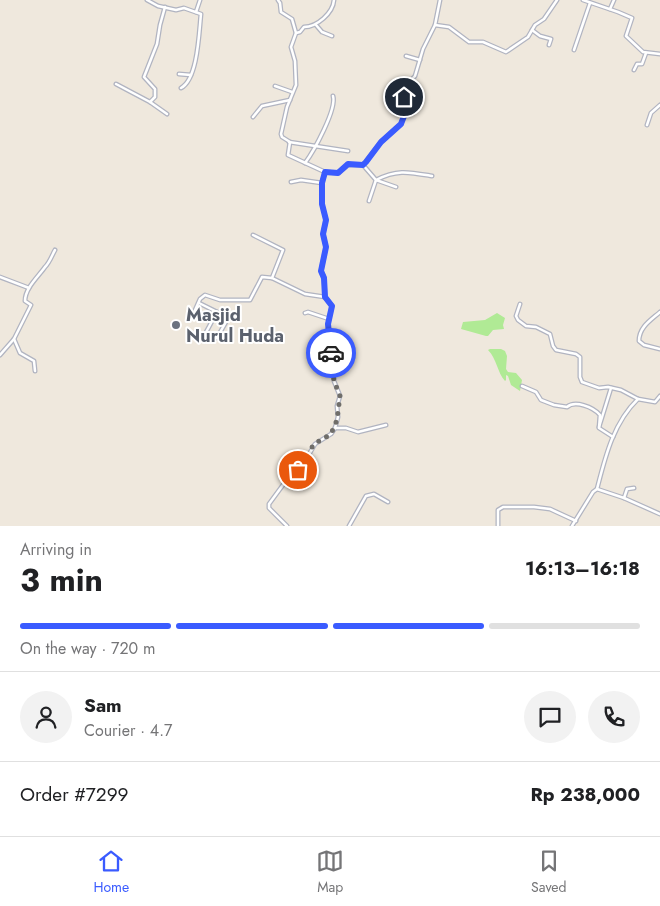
<!DOCTYPE html>
<html lang="en">
<head>
<meta charset="utf-8">
<style>
	body { margin:0; font-family:Jost,sans-serif; background:#f2f2f2; color:#202124; height:100vh; display:flex; flex-direction:column; font-size:19px; white-space:nowrap }
	* { box-sizing:border-box; margin:0 }
	p { font-size:16px; color:#757577 }
	.icon { flex:none; width:28px; height:28px; fill:none; stroke:currentColor; stroke-width:2; stroke-linecap:round; stroke-linejoin:round }
	.map { position:relative; height:526px; overflow:hidden }
	.details { display:flex; flex-direction:column; background:#fff; flex:1 }
	.details>* { flex:none }
	.pin { position:absolute; display:grid; place-items:center; width:42px; height:42px; color:#fff; margin:-21px; border:2px solid #fff; border-radius:50%; box-shadow:0 1px 5px #0007 }
	.courier { position:absolute; display:grid; place-items:center; width:50px; height:50px; margin:-25px; border:4px solid #3a5bff; border-radius:50%; background:#fff; color:#222; box-shadow:0 1px 6px #0007 }
	.overview em { font-style:normal; font-weight:700 }
	.overview div { display:flex; flex-direction:column-reverse }
	.overview { display:flex; align-items:center; justify-content:space-between; height:85px; padding:0 20px }
	h1 { font-size:32px; font-weight:700; line-height:38px }
	.bar { display:grid; grid-template-columns:repeat(4,1fr); gap:8px 5px; align-content:center; height:60px; padding:0 20px }
	.bar i { height:6px; border-radius:4px; background:#e0e0e0 }
	.bar .active { background:#3a5bff }
	.bar p { grid-column:span 4 }
	.line { display:flex; align-items:center; gap:12px; padding:0 20px; border-top:1px solid #e0e0e0 }
	.line div { flex:1 }
	.round { display:grid; place-items:center; flex:none; width:52px; height:52px; border-radius:26px; background:#f2f2f2 }
	.menu { display:flex; justify-content:space-around; align-items:center; height:70px; border-top:1px solid #e0e0e0; background:#fff; font-size:14px; color:#757577 }
	.menu a { display:grid; justify-items:center; gap:2px }
	.menu .active { color:#3a5bff }
	.map>svg:first-child { display:block }
</style>
</head>
<body>
<div class="map">
<svg width="660" height="526" viewBox="0 0 660 526">
	<rect width="100%" height="100%" fill="#efe8dd"/>
	<g fill="#b0ea95">
		<path d="M 497,313 L 505,318 L 503,325 L 504,329 L 493,330 L 488,336 L 486,336 L 461,329 L 463,322 L 485,320 Z"/>
		<path d="M 490,349 L 501,349 L 505,351 L 507,356 L 506,369 L 508,372 L 516,373 L 522,380 L 520,391 L 511,385 L 508,376 L 506,375 L 506,380 L 505,381 C 497,372 497,359 488,350 Z"/>
	</g>
	<g fill="none" stroke-linecap="round" stroke-linejoin="round">
		<g stroke="#b1b4c1" stroke-width="5">
			<g id="minor">
				<path d="M 147,0 L 158,6 L 176,10 L 184,8 L 201,14 C 199,32 198,79 181,88"/>
				<path d="M 278,0 L 280,3 L 281,12 L 292,19 L 296,33"/>
				<path d="M 583,0 L 618,12 L 632,18 L 626,36 L 643,52 L 660,54"/>
				<path d="M 610,9 L 614,0"/>
				<path d="M 196,12 L 200,0"/>
				<path d="M 316,25 L 322,32 L 332,36"/>
				<path d="M 435,25 L 449,27 L 469,42 L 483,42 L 506,52 L 528,37 L 535,25 L 544,19 L 557,0"/>
				<path d="M 532,30 L 540,36 L 551,39 L 549,45"/>
				<path d="M 574,50 L 590,3"/>
				<path d="M 406,56 L 420,60"/>
				<path d="M 634,70 L 637,64 L 642,64 L 646,53"/>
				<path d="M 179,74 L 191,75"/>
				<path d="M 116,84 L 150,102 L 167,114"/>
				<path d="M 275,86 L 292,92"/>
				<path d="M 150,102 L 155,97 L 155,89 L 144,77 L 157,44 L 160,25 L 165,7"/>
				<path d="M 253,117 L 262,106 L 290,100"/>
				<path d="M 647,125 L 651,113 L 660,105"/>
				<path d="M 289,142 L 348,151"/>
				<path d="M 305,163 C 314,151 337,109 333,96"/>
				<path d="M 363,165 L 376,180 L 396,187"/>
				<path d="M 325,172 L 288,155 L 290,142 L 282,137 L 281,134 L 287,107 L 296,85 L 295,61 L 291,47 L 296,33 L 300,32 L 304,27 C 317,27 333,13 334,0"/>
				<path d="M 291,182 L 301,180 L 322,183"/>
				<path d="M 369,201 L 376,180 C 397,169 409,172 432,176"/>
				<path d="M 253,235 L 283,250 L 272,278"/>
				<path d="M 0,277 L 29,288"/>
				<path d="M 199,303 L 227,317 L 227,320 L 217,338"/>
				<path d="M 520,304 L 516,316 L 518,320 L 526,326 L 536,327 L 550,334 L 553,346 L 556,350 L 576,354 L 580,357 L 580,377 L 582,382 L 599,388 L 608,387 L 621,390 L 638,399 L 655,402 L 660,396"/>
				<path d="M 660,312 C 651,320 639,327 639,341 L 644,345 L 660,349"/>
				<path d="M 305,313 L 308,312 L 329,319"/>
				<path d="M 192,317 L 200,299 L 205,295 L 220,300 L 250,300 L 262,277 L 272,278 L 305,294 L 325,297"/>
				<path d="M 204,336 L 217,312"/>
				<path d="M 14,339 L 20,353 L 34,361 L 35,371"/>
				<path d="M 0,355 L 14,339 L 31,305 L 25,301 C 25,288 38,277 45,267 C 50,262 52,255 55,250"/>
				<path d="M 522,386 L 536,392 L 541,400 L 554,405 L 567,407 C 575,400 593,407 600,415 L 599,428 L 613,437"/>
				<path d="M 599,427 L 611,388"/>
				<path d="M 335,428 L 346,428 L 358,432 L 386,425"/>
				<path d="M 597,489 C 605,458 613,423 638,399"/>
				<path d="M 624,498 L 627,489 L 634,488"/>
				<path d="M 287,526 L 269,508 L 269,504 L 291,474 L 301,468 L 315,444 L 331,434 L 335,428 L 338,417 L 337,406 L 340,396 L 334,381 L 331,356 L 331,347 L 328,324 L 332,306 L 325,297 L 324,277 L 321,271 L 326,247 L 323,234 L 326,220 L 322,204 L 322,183 L 325,172 L 338,173 L 348,165 L 363,165 L 381,142 L 401,124 L 404,116 L 406,86 L 415,76 L 423,49 L 435,25 L 440,0"/>
				<path d="M 349,526 L 366,496 L 374,494 L 388,502"/>
				<path d="M 498,526 L 498,510 L 503,507 L 534,507 L 550,509 L 576,521"/>
				<path d="M 572,526 L 593,492 L 597,489 L 624,498 L 660,514"/>
			</g>
		</g>
		<use href="#minor" stroke="#fff" stroke-width="2.5"/>
	</g>
	<g fill="none" stroke-linecap="round" stroke-linejoin="round">
		<path stroke="#706e6a" stroke-width="5" stroke-dasharray="0 9" d="M 298,470 L 314,444 L 331,434 L 337,420 L 340,396 L 334,381 L 331,353"/>
		<path stroke="#3a5bff" stroke-width="6" d="M 331,353 L 328,324 L 332,306 L 325,297 L 324,278 L 321,271 L 326,247 L 323,234 L 326,220 L 322,204 L 322,183 L 325,172 L 338,173 L 348,164 L 363,165 L 366,162 L 381,142 L 401,124 L 404,116 L 404,97"/>
	</g>
	<circle fill="#6b7280" stroke="#fff" stroke-width="2" cx="176" cy="325" r="5"/>
	<g text-anchor="middle" stroke-width="4" stroke-linejoin="round" paint-order="stroke">
		<g font-size="18" font-weight="bold" fill="#5b616d" stroke="#fff" text-anchor="start">
			<text x="186" y="321">Masjid<tspan x="186" dy="21">Nurul Huda</tspan></text>
		</g>
	</g>
</svg>
<div class="pin" style="left:298px;top:470px;background:#ea580c"><svg class="icon" aria-label="bag" viewBox="0 0 24 24"><path d="M5 8h14l-1 12H6zM9 8a3 3 0 0 1 6 0"/></svg></div>
<div class="pin" style="left:404px;top:97px;background:#1f2937"><svg class="icon" aria-label="home" viewBox="0 0 24 24"><path d="M3 11l9-7 9 7M6 9v11h12V9"/></svg></div>
<div class="courier" style="left:331px;top:353px"><svg class="icon" aria-label="car" viewBox="0 0 24 24"><path d="M5 17H2v-5l4-1 3-4h7l3 4 3 1v5h-3M9 17h6M6 11h13"/><circle cx="7" cy="17" r="2"/><circle cx="17" cy="17" r="2"/></svg></div>
</div>
<section class="details">
<div class="overview"><div><h1>3 min</h1><p>Arriving in</p></div><em>16:13–16:18</em></div>
<div class="bar"><i class="active"></i><i class="active"></i><i class="active"></i><i></i><p>On the way · 720 m</p></div>
<div class="line" style="height:90px"><a class="round"><svg class="icon" aria-label="person" viewBox="0 0 24 24"><circle cx="12" cy="8" r="4"/><path d="M4 21q1-7 8-7t8 7"/></svg></a><div><b>Sam</b><p>Courier · 4.7</p></div><a class="round"><svg class="icon" aria-label="chat" viewBox="0 0 24 24"><path d="M4 5h16v11H9l-5 4z"/></svg></a><a class="round"><svg class="icon" aria-label="phone" viewBox="0 0 24 24"><path d="M5 4h4l2 5-3 2q2 4 5 5l2-3 5 2v4C11 20 4 13 5 4z"/></svg></a></div>
<div class="line" style="height:65px"><div>Order #7299</div><b>Rp 238,000</b></div>
</section>
<nav class="menu">
<a class="active"><svg class="icon" aria-label="home" viewBox="0 0 24 24"><path d="M3 11l9-7 9 7M6 9v11h12V9"/></svg>Home</a>
<a><svg class="icon" aria-label="map" viewBox="0 0 24 24"><path d="M3 6l6-2 6 2 6-2v14l-6 2-6-2-6 2zM9 4v14M15 6v14"/></svg>Map</a>
<a><svg class="icon" aria-label="saved" viewBox="0 0 24 24"><path d="M7 4h10v16l-5-4-5 4z"/></svg>Saved</a>
</nav>
</body>
</html>
